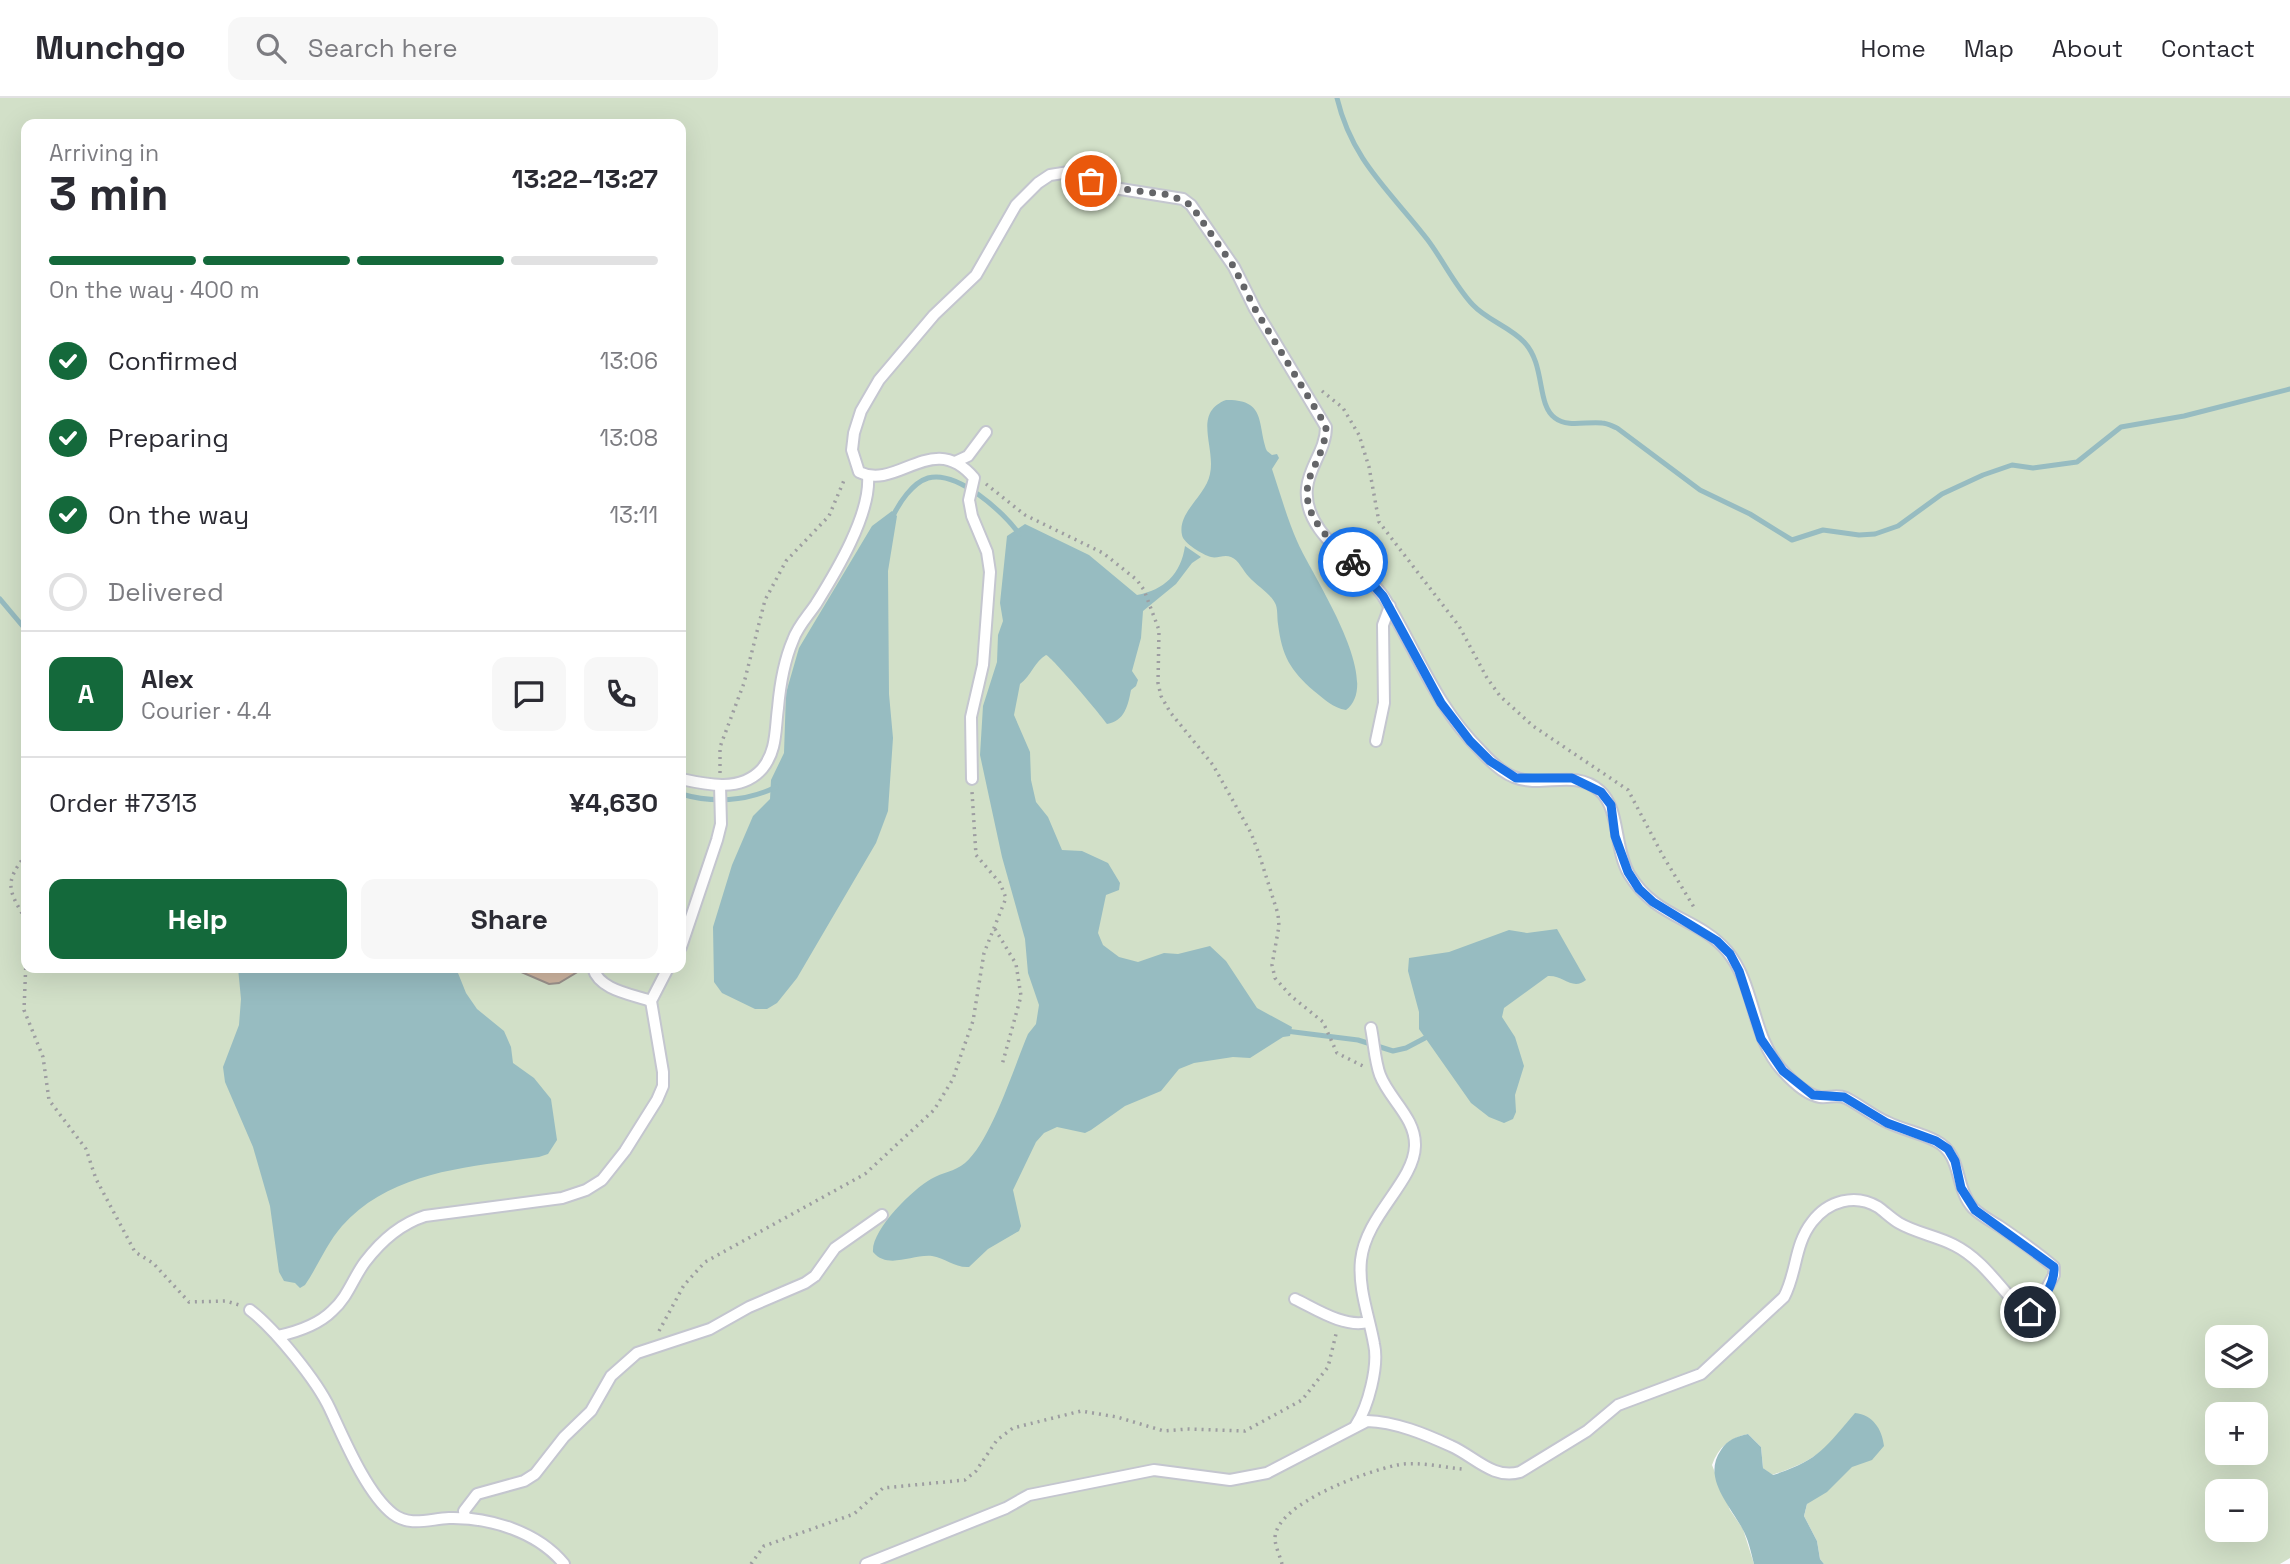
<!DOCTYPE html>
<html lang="en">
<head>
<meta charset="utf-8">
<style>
	body { margin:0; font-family:"Space Grotesk",sans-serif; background:#f7f7f7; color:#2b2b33; height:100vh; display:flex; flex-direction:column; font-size:26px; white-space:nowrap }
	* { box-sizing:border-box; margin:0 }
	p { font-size:23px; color:#7c7c81 }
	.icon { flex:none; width:38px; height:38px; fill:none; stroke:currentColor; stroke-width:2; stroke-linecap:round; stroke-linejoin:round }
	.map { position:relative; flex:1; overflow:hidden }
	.details { position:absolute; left:21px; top:21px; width:665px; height:854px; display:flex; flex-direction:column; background:#fff; border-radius:14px; box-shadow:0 7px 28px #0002 }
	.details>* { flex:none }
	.tools { position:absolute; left:2205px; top:1227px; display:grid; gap:14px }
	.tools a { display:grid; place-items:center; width:63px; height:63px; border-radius:14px; background:#fff; box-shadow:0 7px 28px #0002; font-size:35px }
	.pin { position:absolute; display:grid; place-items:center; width:60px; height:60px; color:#fff; margin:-30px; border:4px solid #fff; border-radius:50%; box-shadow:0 2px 7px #0007 }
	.courier { position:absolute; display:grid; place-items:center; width:70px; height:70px; margin:-35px; border:5px solid #1a73e8; border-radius:50%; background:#fff; color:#222; box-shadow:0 2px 9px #0007 }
	.head em { font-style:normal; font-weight:700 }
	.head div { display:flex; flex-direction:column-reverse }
	.head { display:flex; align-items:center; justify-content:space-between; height:119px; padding:0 28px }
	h1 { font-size:46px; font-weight:700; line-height:52px }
	.bar { display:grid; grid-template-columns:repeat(4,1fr); gap:10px 7px; align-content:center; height:84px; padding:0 28px }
	.bar i { height:9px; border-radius:5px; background:#e1e1e2 }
	.bar .on { background:#14693b }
	.bar p { grid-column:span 4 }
	.line { display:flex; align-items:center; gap:18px; padding:0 28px; border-top:2px solid #e1e1e2 }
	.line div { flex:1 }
	.round { display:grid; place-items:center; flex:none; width:74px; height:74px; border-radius:14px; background:#f7f7f7 }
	ol { padding:0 28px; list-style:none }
	li { display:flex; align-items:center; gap:21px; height:77px }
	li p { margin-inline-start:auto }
	li .icon { padding:7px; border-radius:50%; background:#14693b; color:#fff; stroke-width:4 }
	li:last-child { color:#7c7c81 }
	li i { width:38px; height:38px; border:4px solid #e1e1e2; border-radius:50% }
	.primary-button { display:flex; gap:14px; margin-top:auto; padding:14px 28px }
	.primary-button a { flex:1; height:80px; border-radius:14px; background:#14693b; color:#fff; font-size:28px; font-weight:700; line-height:80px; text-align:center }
	.primary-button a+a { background:#f7f7f7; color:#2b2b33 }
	header { display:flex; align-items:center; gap:42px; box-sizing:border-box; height:98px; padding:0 35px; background:#fff; border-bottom:2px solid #e1e1e2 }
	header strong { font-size:33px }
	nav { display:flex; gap:38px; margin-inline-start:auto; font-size:24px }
	.search { width:490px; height:63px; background:#f7f7f7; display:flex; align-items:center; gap:18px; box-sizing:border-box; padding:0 24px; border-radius:14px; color:#7c7c81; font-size:26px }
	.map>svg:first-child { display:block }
</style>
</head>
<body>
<header>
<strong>Munchgo</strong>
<div class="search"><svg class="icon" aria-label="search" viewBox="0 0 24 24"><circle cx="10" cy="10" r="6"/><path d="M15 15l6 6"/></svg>Search here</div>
<nav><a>Home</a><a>Map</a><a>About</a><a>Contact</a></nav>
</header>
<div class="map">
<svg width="2290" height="1466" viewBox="0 0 2290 1466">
	<rect width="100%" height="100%" fill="#fafafe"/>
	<path fill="#d2e0c8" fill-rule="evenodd" d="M 0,0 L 2290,0 L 2290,1460 L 2280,1466 L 1824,1466 L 1820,1461 L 1817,1443 L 1804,1418 L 1807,1406 L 1855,1316 C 1825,1352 1818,1362 1772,1377 L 1763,1370 L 1761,1349 L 1748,1336 C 1730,1340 1718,1349 1712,1367 L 1730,1412 L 1743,1431 L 1754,1466 L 0,1466 ZM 26,26 L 681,26 L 681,870 L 26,870 ZM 2217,1239 L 2256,1239 L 2256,1278 L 2217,1278 ZM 2217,1316 L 2256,1316 L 2256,1354 L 2217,1354 ZM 2217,1393 L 2256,1393 L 2256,1432 L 2217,1432 Z"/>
	<g fill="#97bcc1">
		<path d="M 1226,302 C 1267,301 1257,327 1267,353 L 1272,357 L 1277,356 L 1279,360 L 1272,371 C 1280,395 1287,420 1297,443 C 1311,476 1385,583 1346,612 C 1333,610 1324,601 1314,593 C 1290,572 1282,558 1278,526 C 1277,520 1278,510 1275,505 C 1270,495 1256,487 1249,479 C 1243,473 1239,462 1231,459 C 1224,456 1217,461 1211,459 C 1203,457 1183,445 1182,437 C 1177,414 1206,398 1210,376 C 1216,349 1192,315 1226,302 Z"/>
		<path d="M 892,413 L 897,418 L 888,473 L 889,596 L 893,640 L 888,713 L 876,745 L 797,880 L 777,905 L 767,911 L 755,911 L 722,895 L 714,884 L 713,829 L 732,767 L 753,718 L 770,701 L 771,682 L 784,655 L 786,595 L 799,550 L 872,428 Z"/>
		<path d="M 1025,426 L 1089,457 L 1137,497 C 1164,492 1181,476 1185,448 L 1201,459 L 1192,465 L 1176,486 L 1143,513 L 1141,540 L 1132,573 L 1138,582 L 1136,588 L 1131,592 C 1128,607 1125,623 1107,626 C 1101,617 1051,558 1046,557 C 1035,563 1031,578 1020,586 L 1014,617 L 1030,654 L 1031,682 L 1036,704 L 1048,719 L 1062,752 L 1082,753 L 1108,765 L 1120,785 L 1119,792 L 1106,797 L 1098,835 L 1103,847 L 1119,859 L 1138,864 L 1164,855 L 1178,856 L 1210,848 L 1226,863 L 1257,910 L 1292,929 L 1290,938 L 1283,939 L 1250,960 L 1233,959 L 1194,965 L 1179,971 L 1161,993 L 1125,1008 L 1091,1032 L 1085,1035 L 1057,1029 L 1044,1035 L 1036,1044 L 1013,1092 L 1021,1128 L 1019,1133 L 988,1151 L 969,1169 C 955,1170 945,1160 932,1158 C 912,1156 888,1172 873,1154 C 871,1132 913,1091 931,1081 C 943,1074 954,1074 965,1065 C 991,1043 1014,969 1028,936 L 1036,926 L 1039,907 L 1028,875 L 1025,841 L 1002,759 L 980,657 L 983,608 L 997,564 L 998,537 L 1003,523 L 1000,505 L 1007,438 Z"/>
		<path d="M 1557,831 L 1586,882 C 1572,893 1564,877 1548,878 L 1504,910 L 1502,919 L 1515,939 L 1524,968 L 1515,997 L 1516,1014 L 1513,1021 L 1504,1025 L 1489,1019 L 1471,1005 L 1419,931 L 1419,914 L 1408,873 L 1409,860 L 1449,854 L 1509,832 L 1527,835 Z"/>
		<path d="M 238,870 L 456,870 L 466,895 L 477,911 L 504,933 L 511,949 L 513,965 L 534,980 L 551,1001 L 557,1042 L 548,1056 L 539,1059 C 470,1069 392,1072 342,1128 C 327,1145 318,1168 305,1187 L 300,1190 L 295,1185 L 284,1183 L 279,1174 L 270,1108 L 253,1049 L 225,984 L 223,969 L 239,927 L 241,901 Z"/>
		<path d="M 1855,1315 C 1873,1317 1882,1331 1884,1348 L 1872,1362 L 1852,1369 L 1827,1394 L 1807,1406 L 1804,1418 L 1817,1443 L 1820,1461 L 1824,1466 L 1754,1466 C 1751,1454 1748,1440 1742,1430 C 1729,1406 1702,1379 1721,1352 C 1728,1341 1736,1339 1748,1336 L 1761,1349 L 1763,1370 L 1773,1377 C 1819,1362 1824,1351 1855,1315 Z"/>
	</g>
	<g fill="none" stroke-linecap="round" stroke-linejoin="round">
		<g stroke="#97bcc1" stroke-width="5">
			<path d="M 1337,0 C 1352,63 1390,93 1427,141 C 1443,162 1455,188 1473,207 C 1487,222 1510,229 1524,244 C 1546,267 1536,306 1555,320 C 1568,330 1587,323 1602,325 C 1607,325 1612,328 1617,330 L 1700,392 L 1750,416 L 1792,442 L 1823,432 L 1859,437 L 1875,436 L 1898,428 L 1942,396 L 1983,377 L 2012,367 L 2033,370 L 2077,364 L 2121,329 L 2184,318 L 2290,291"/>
			<path d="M 892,420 C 899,405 912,385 928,380 C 957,372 1004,414 1019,436"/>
			<path d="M 0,501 L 26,532"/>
			<path d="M 681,696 C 712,705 746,704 776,689"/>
			<path d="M 1286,933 L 1358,942 L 1393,953 L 1406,950 L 1425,940"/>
		</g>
	</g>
	<path fill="#ceb5a0" stroke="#9b928c" stroke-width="2" d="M 512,870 L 584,870 L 559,885 L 549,886 Z"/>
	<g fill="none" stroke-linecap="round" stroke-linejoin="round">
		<g stroke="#c4c6cf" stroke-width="14">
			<g id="service">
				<path d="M 955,364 L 968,358 L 986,334"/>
				<path d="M 1376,643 L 1384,605 L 1383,527 L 1390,508"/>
				<path d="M 681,681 C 708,687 741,694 762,671 C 777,653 775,632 778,610 C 780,587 784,563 793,542 C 798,528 808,518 816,506 C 836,474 871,416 868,378"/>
				<path d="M 681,849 L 717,742 L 721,726 L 720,687"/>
				<path d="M 593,870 C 599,892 631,896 651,903"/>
				<path d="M 1295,1201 C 1316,1211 1344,1230 1368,1224"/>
				<path d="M 250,1212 C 275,1231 317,1283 330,1311 C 344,1341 367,1396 393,1416 C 410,1429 429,1421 449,1420 C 490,1419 538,1434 564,1466"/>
				<path d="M 278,1238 C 296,1234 319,1226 332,1213 C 348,1199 353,1180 365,1164 C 381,1143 400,1126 425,1118 L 562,1100 L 586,1092 L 602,1082 L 625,1053 L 657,1002 L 663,988 L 663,974 L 651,903 L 668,870"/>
				<path d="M 1356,1327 C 1368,1309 1379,1268 1374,1246 C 1369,1218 1358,1191 1361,1162 C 1366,1117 1414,1084 1415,1048 C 1416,1020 1389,1001 1380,977 C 1375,964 1374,945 1371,930"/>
				<path d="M 465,1420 L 464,1413 L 477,1396 L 524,1383 L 535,1376 L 564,1339 L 591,1313 L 611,1278 L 637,1255 L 710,1231 L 749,1209 L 805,1185 L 815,1178 L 835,1150 L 882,1117"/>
				<path d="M 866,1466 L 1006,1410 L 1029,1397 L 1154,1372 L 1230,1382 L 1267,1375 L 1367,1323 C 1396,1324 1425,1336 1451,1348 C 1474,1358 1493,1382 1520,1374 L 1587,1333 L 1618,1307 L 1701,1276 L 1784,1199 C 1797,1175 1794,1147 1812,1124 C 1828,1103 1855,1095 1878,1109 C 1885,1114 1892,1121 1899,1125 C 1916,1135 1937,1138 1954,1147 C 1984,1162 2001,1192 2024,1214 L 2036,1210 L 2054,1177 L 2054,1169 C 2037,1154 2018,1141 1999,1128 C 1991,1123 1980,1117 1973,1110 C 1954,1089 1963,1057 1936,1043 C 1921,1035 1903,1032 1887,1024 C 1873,1018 1860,1007 1846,1000 C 1837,996 1830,1000 1820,999 C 1806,997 1791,982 1782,972 C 1751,938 1756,888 1727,853 C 1698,819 1656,821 1629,776 C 1614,750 1620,711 1600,693 C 1574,670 1542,691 1514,679 C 1501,674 1490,663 1481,653 C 1435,608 1416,551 1383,498 C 1360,465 1302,436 1307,390 C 1309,368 1326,352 1326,329 L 1255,211 L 1234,169 L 1191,107 L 1183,101 L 1108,89 L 1069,74 L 1050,77 L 1038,85 L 1016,107 L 976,177 L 934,217 L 879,282 L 861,313 L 854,335 L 852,352 L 859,374 C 898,393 933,331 974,380 L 969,402 L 972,418 L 987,454 L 990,474 L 983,567 L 971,619 L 972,681"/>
			</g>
		</g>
		<g stroke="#9d9da1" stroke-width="3.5" stroke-dasharray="2 5" stroke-linecap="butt">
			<path d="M 1322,293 L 1343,310 L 1359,337 L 1369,369 L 1379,424 L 1459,528 L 1487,580 L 1500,598 L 1533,628 L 1628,692 L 1663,758 L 1695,811"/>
			<path d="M 986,386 L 1025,417 L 1103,455 L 1137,482 L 1144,492 L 1159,532 L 1158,585 L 1161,598 L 1170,614 L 1213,667 L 1251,735 L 1259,756 L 1278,816 L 1279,828 L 1272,867 L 1275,880 L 1291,898 L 1323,924 L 1337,955 L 1365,969"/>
			<path d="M 720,675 L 720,649 L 744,585 L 765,502 L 786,463 L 829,418 L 845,380"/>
			<path d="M 26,757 C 3,785 9,793 26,822"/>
			<path d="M 995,831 L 1016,866 L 1021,898 L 1002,967"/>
			<path d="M 26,863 L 24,912 L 43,959 L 49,1002 L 86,1051 L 96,1081 L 135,1154 L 153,1165 L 189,1204 L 226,1203 L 239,1207"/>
			<path d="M 659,1233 L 684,1187 L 705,1164 L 865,1076 L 934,1012 L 953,981 L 961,957 L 973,923 L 984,855 L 1006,800 L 1000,785 L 976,757 L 972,694"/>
			<path d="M 751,1466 L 764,1448 L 854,1416 L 883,1390 L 965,1382 L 976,1373 L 997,1342 L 1013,1330 L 1081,1313 L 1117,1319 L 1164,1333 L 1187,1331 L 1245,1333 L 1302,1302 L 1328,1269 L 1336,1236"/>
			<path d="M 1282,1466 C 1280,1458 1275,1448 1275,1440 C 1276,1405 1368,1373 1397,1367 C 1417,1363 1441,1369 1462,1371"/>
		</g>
		<use href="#service" stroke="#fff" stroke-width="10"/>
	</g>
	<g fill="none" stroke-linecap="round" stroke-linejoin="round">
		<path stroke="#646568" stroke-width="7" stroke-dasharray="0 12.6" d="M 1091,83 L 1108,89 L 1170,97 L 1191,107 L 1234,169 L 1255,211 L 1326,328 C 1326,346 1318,360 1311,376 C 1296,414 1328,440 1353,464"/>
		<path stroke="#1a73e8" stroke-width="9" d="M 1353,464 L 1383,498 L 1441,605 L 1470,643 L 1490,663 L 1516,680 L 1572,680 L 1601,694 L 1611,707 L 1615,738 L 1628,774 L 1639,791 L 1653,804 L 1717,843 L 1730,856 L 1739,873 L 1761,941 L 1783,973 L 1813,997 L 1844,999 L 1887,1025 L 1936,1043 L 1948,1051 L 1955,1063 L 1961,1090 L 1975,1112 L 2054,1169 C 2055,1184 2042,1207 2030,1214"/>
	</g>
</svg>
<div class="tools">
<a><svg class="icon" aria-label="layers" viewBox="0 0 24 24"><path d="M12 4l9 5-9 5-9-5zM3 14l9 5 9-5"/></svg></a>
<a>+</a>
<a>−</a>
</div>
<div class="pin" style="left:1091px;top:83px;background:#ea580c"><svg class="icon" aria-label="bag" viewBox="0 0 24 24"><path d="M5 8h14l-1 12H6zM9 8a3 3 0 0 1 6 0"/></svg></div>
<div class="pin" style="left:2030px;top:1214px;background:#1f2937"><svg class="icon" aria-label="home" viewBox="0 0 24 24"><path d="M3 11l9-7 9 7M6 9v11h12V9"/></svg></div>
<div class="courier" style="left:1353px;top:464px"><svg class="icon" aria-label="bike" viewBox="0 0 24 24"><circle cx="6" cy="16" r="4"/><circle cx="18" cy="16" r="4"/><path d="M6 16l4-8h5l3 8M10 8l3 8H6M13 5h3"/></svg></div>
<section class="details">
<div class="head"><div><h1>3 min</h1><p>Arriving in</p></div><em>13:22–13:27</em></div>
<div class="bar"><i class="on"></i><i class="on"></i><i class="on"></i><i></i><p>On the way · 400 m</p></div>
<ol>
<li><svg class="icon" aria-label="check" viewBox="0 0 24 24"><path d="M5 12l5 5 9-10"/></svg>Confirmed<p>13:06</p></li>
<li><svg class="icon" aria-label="check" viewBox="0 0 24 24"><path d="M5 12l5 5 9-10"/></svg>Preparing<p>13:08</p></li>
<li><svg class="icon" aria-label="check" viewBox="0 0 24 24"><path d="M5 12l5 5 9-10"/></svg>On the way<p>13:11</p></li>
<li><i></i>Delivered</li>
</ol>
<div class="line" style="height:126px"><b class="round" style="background:#14693b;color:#fff">A</b><div><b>Alex</b><p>Courier · 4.4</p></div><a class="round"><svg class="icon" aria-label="chat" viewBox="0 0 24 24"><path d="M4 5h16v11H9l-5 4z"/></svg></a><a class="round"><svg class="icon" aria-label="phone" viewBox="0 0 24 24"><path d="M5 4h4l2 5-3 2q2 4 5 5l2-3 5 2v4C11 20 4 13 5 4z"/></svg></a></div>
<div class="line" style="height:91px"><div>Order #7313</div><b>¥4,630</b></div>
<div class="primary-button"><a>Help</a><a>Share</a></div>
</section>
</div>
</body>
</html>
